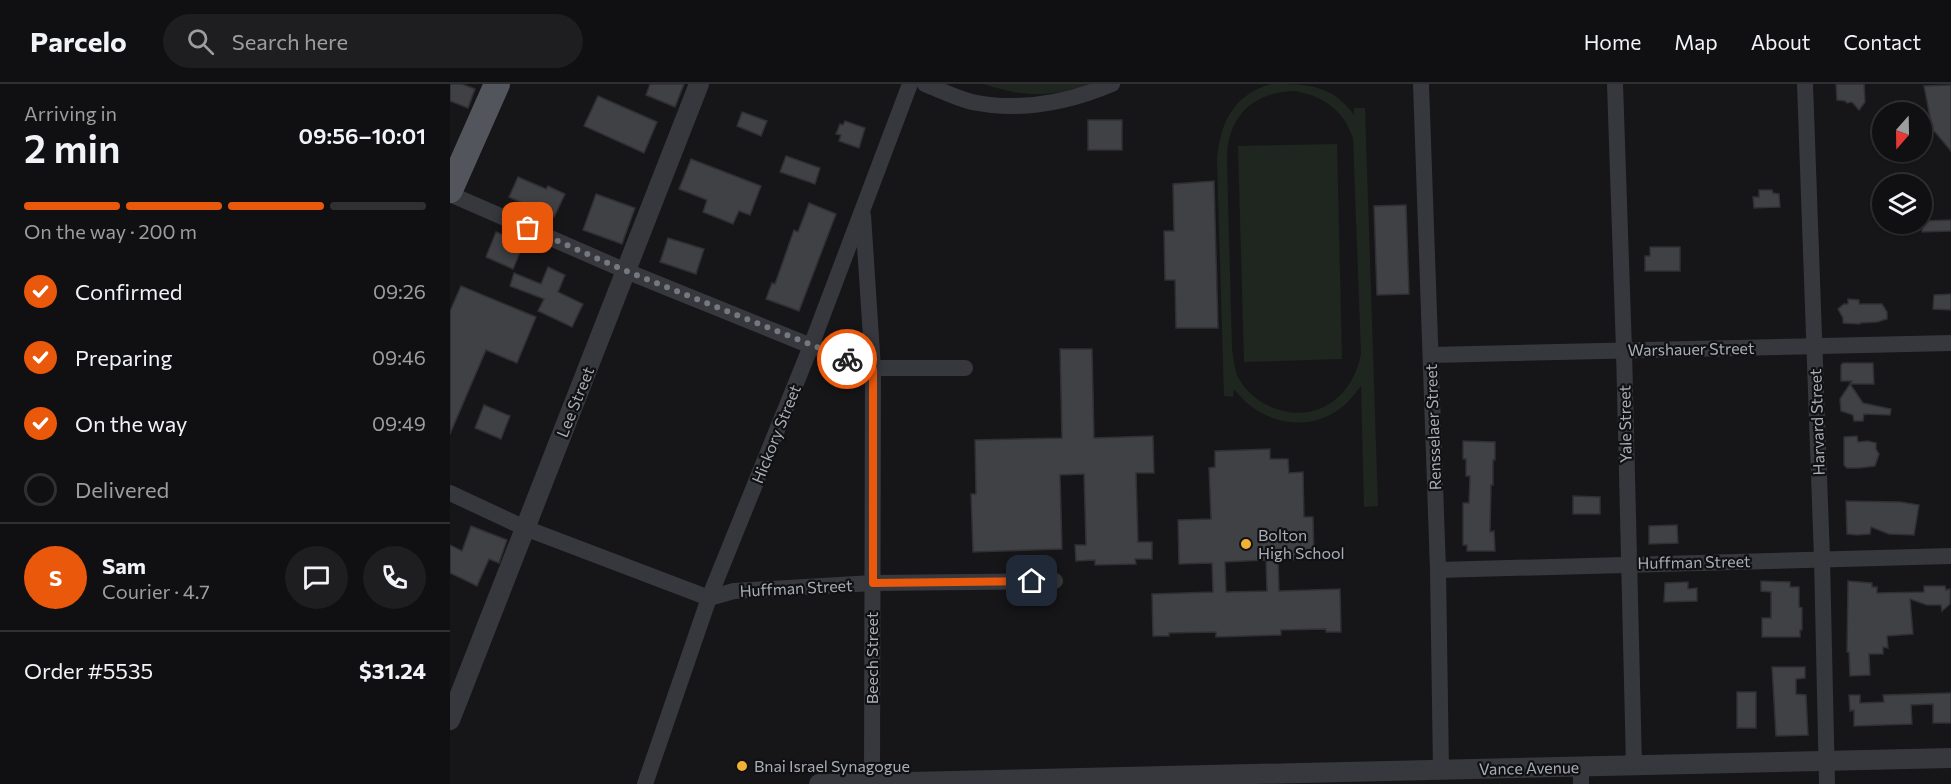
<!DOCTYPE html>
<html lang="en">
<head>
<meta charset="utf-8">
<style>
	body { margin:0; font-family:Commissioner,sans-serif; background:#1e1e20; color:#f1f3f6; height:100vh; display:flex; flex-direction:column; font-size:22px; white-space:nowrap }
	* { box-sizing:border-box; margin:0 }
	p { font-size:20px; color:#9c9d9f }
	.icon { flex:none; width:33px; height:33px; fill:none; stroke:currentColor; stroke-width:2; stroke-linecap:round; stroke-linejoin:round }
	.map { position:relative; flex:1; overflow:hidden }
	.drawer { display:flex; flex-direction:column; background:#101012; width:450px }
	.drawer>* { flex:none }
	.needle { width:39px; rotate:200deg }
	.fabs { position:absolute; left:1422px; top:18px; display:grid; gap:12px }
	.fabs a { display:grid; place-items:center; width:60px; height:60px; border-radius:50%; background:#101012; box-shadow:0 2px 4px #0004,0 0 0 2px #303032; font-size:30px }
	.pin { position:absolute; display:grid; place-items:center; width:51px; height:51px; color:#fff; margin:-26px; border-radius:12px; box-shadow:0 3px 9px #0006 }
	.courier { position:absolute; display:grid; place-items:center; width:60px; height:60px; margin:-30px; border:4px solid #ea580c; border-radius:50%; background:#fff; color:#222; box-shadow:0 2px 8px #0007 }
	.overview em { font-style:normal; font-weight:600 }
	.overview div { display:flex; flex-direction:column-reverse }
	.overview { display:flex; align-items:center; justify-content:space-between; height:102px; padding:0 24px }
	h1 { font-size:39px; font-weight:600; line-height:45px }
	.bar { display:grid; grid-template-columns:repeat(4,1fr); gap:9px 6px; align-content:center; height:72px; padding:0 24px }
	.bar i { height:8px; border-radius:4px; background:#303032 }
	.bar .active { background:#ea580c }
	.bar p { grid-column:span 4 }
	.line { display:flex; align-items:center; gap:15px; padding:0 24px; border-top:2px solid #303032 }
	.line div { flex:1 }
	.round { display:grid; place-items:center; flex:none; width:63px; height:63px; border-radius:32px; background:#1e1e20 }
	ol { padding:0 24px; list-style:none }
	li { display:flex; align-items:center; gap:18px; height:66px }
	li p { margin-inline-start:auto }
	li .icon { padding:6px; border-radius:50%; background:#ea580c; color:#fff; stroke-width:4 }
	li:last-child { color:#9c9d9f }
	li i { width:33px; height:33px; border:3px solid #303032; border-radius:50% }
	header { display:flex; align-items:center; gap:36px; box-sizing:border-box; height:84px; padding:0 30px; background:#101012; border-bottom:2px solid #303032 }
	header strong { font-size:28px }
	nav { display:flex; gap:33px; margin-inline-start:auto; font-size:21px }
	.search { width:420px; height:54px; background:#1e1e20; display:flex; align-items:center; gap:15px; box-sizing:border-box; padding:0 21px; border-radius:33px; color:#9c9d9f; font-size:22px }
	main { display:flex; flex:1; min-height:0 }
	.map>svg:first-child { display:block }
</style>
</head>
<body>
<header>
<strong>Parcelo</strong>
<div class="search"><svg class="icon" aria-label="search" viewBox="0 0 24 24"><circle cx="10" cy="10" r="6"/><path d="M15 15l6 6"/></svg>Search here</div>
<nav><a>Home</a><a>Map</a><a>About</a><a>Contact</a></nav>
</header>
<main>
<section class="drawer">
<div class="overview"><div><h1>2 min</h1><p>Arriving in</p></div><em>09:56–10:01</em></div>
<div class="bar"><i class="active"></i><i class="active"></i><i class="active"></i><i></i><p>On the way · 200 m</p></div>
<ol>
<li><svg class="icon" aria-label="check" viewBox="0 0 24 24"><path d="M5 12l5 5 9-10"/></svg>Confirmed<p>09:26</p></li>
<li><svg class="icon" aria-label="check" viewBox="0 0 24 24"><path d="M5 12l5 5 9-10"/></svg>Preparing<p>09:46</p></li>
<li><svg class="icon" aria-label="check" viewBox="0 0 24 24"><path d="M5 12l5 5 9-10"/></svg>On the way<p>09:49</p></li>
<li><i></i>Delivered</li>
</ol>
<div class="line" style="height:108px"><b class="round" style="background:#ea580c;color:#fff">S</b><div><b>Sam</b><p>Courier · 4.7</p></div><a class="round"><svg class="icon" aria-label="chat" viewBox="0 0 24 24"><path d="M4 5h16v11H9l-5 4z"/></svg></a><a class="round"><svg class="icon" aria-label="phone" viewBox="0 0 24 24"><path d="M5 4h4l2 5-3 2q2 4 5 5l2-3 5 2v4C11 20 4 13 5 4z"/></svg></a></div>
<div class="line" style="height:78px"><div>Order #5535</div><b>$31.24</b></div>
</section>
<div class="map">
<svg width="1501" height="700" viewBox="0 0 1501 700">
	<rect width="100%" height="100%" fill="#161618"/>
	<g fill="#1e261f" fill-rule="evenodd">
		<path d="M 534,0 L 642,0 C 600,13 576,14 534,0 Z"/>
		<path d="M 821,0 C 856,0 882,0 904,31 L 904,24 L 915,24 L 928,422 L 914,423 L 911,302 C 905,309 900,317 892,323 C 858,351 809,339 784,305 L 783,313 L 774,312 L 767,79 C 769,41 782,11 821,0 ZM 843,7 C 872,11 893,25 903,54 L 911,270 C 902,316 862,343 817,321 C 804,315 791,302 786,288 C 784,280 783,272 782,265 L 777,76 C 777,34 801,9 843,7 Z"/>
		<path d="M 887,60 L 892,275 L 794,278 L 788,62 Z"/>
	</g>
	<g fill="#404145" stroke="#303034" stroke-width="1.5" fill-rule="evenodd">
		<path d="M 0,0 L 12,0 L 25,5 L 18,24 L 0,17 Z"/>
		<path d="M 200,0 L 234,0 L 225,23 L 196,11 Z"/>
		<path d="M 1386,0 L 1414,0 L 1415,18 L 1409,26 L 1402,18 L 1397,19 L 1395,17 L 1387,16 Z"/>
		<path d="M 1501,1 L 1501,67 L 1485,48 L 1479,47 L 1477,33 L 1480,33 L 1474,2 Z"/>
		<path d="M 148,12 L 207,38 L 194,69 L 134,42 Z"/>
		<path d="M 292,28 L 317,37 L 311,52 L 287,42 Z"/>
		<rect x="638" y="36" width="34" height="30"/>
		<path d="M 395,37 L 415,44 L 409,64 L 389,57 L 391,51 L 386,50 L 390,40 L 393,41 Z"/>
		<path d="M 336,72 L 370,84 L 365,100 L 330,88 Z"/>
		<path d="M 241,75 L 311,102 L 300,131 L 289,127 L 283,140 L 253,128 L 257,116 L 229,105 Z"/>
		<path d="M 68,93 L 96,105 L 98,102 L 115,110 L 104,133 L 59,113 Z"/>
		<path d="M 764,97 L 768,244 L 726,244 L 725,196 L 715,196 L 714,147 L 724,147 L 723,100 Z"/>
		<path d="M 1309,106 L 1322,106 L 1323,109 L 1329,110 L 1330,123 L 1304,124 L 1303,113 L 1309,113 Z"/>
		<path d="M 146,110 L 185,124 L 172,160 L 133,146 Z"/>
		<path d="M 359,119 L 386,130 L 349,227 L 316,215 L 322,199 L 325,200 L 344,146 L 348,148 Z"/>
		<path d="M 956,121 L 959,210 L 927,211 L 924,122 Z"/>
		<path d="M 1501,136 L 1501,147 L 1472,148 L 1472,137 Z"/>
		<path d="M 46,148 L 74,159 L 63,185 L 36,173 Z"/>
		<path d="M 218,154 L 254,165 L 246,190 L 210,178 Z"/>
		<path d="M 1200,163 L 1230,163 L 1230,187 L 1195,187 L 1195,172 L 1200,172 Z"/>
		<path d="M 98,183 L 115,191 L 108,208 L 133,220 L 122,243 L 88,227 L 94,215 L 60,202 L 64,189 L 91,200 Z"/>
		<path d="M 11,202 L 86,233 L 67,279 L 36,266 L 0,350 L 0,227 Z"/>
		<path d="M 1501,210 L 1501,226 L 1483,225 L 1484,211 Z"/>
		<path d="M 1398,215 L 1409,216 L 1409,220 L 1432,220 L 1437,228 L 1437,235 L 1427,238 L 1410,239 L 1410,240 L 1393,239 L 1393,234 L 1388,225 L 1394,220 L 1398,220 Z"/>
		<path d="M 610,265 L 642,265 L 644,354 L 703,352 L 704,389 L 686,389 L 688,458 L 702,458 L 702,475 L 685,475 L 686,480 L 645,481 L 645,476 L 626,477 L 625,461 L 636,461 L 634,390 L 610,391 L 612,465 L 523,468 L 521,410 L 526,410 L 525,356 L 612,354 Z"/>
		<path d="M 1393,279 L 1423,279 L 1424,300 L 1400,300 L 1413,319 L 1441,325 L 1440,331 L 1414,330 L 1413,337 L 1404,337 L 1403,331 L 1391,327 L 1390,315 L 1402,297 L 1391,297 L 1391,281 Z"/>
		<path d="M 34,321 L 60,332 L 51,355 L 25,344 Z"/>
		<path d="M 1407,352 L 1408,358 L 1418,357 L 1426,359 L 1426,365 L 1429,370 L 1425,382 L 1409,384 L 1397,384 L 1394,381 L 1394,353 Z"/>
		<path d="M 1013,357 L 1045,358 L 1045,376 L 1043,376 L 1043,401 L 1041,401 L 1040,448 L 1044,447 L 1045,467 L 1017,467 L 1017,461 L 1013,461 L 1013,419 L 1019,419 L 1020,392 L 1016,392 L 1016,375 L 1013,375 Z"/>
		<path d="M 820,365 L 820,375 L 838,375 L 839,389 L 853,388 L 854,433 L 863,433 L 864,475 L 828,476 L 829,507 L 890,505 L 891,548 L 876,548 L 876,545 L 831,546 L 831,551 L 766,553 L 766,548 L 719,549 L 719,552 L 703,552 L 702,510 L 763,508 L 762,479 L 729,480 L 728,436 L 761,435 L 759,384 L 765,383 L 765,367 ZM 816,476 L 817,507 L 776,508 L 775,478 Z"/>
		<path d="M 1123,412 L 1150,413 L 1150,430 L 1123,430 Z"/>
		<path d="M 1396,417 L 1451,418 L 1469,421 L 1464,451 L 1439,450 L 1421,443 L 1420,450 L 1407,451 L 1397,450 Z"/>
		<path d="M 1227,441 L 1228,459 L 1199,460 L 1199,442 Z"/>
		<path d="M 21,442 L 57,456 L 49,479 L 39,475 L 27,502 L 0,489 L 0,461 L 12,467 Z"/>
		<path d="M 1311,497 L 1340,498 L 1340,503 L 1349,503 L 1349,523 L 1352,524 L 1352,546 L 1350,546 L 1350,553 L 1312,553 L 1312,534 L 1321,534 L 1321,508 L 1311,507 Z"/>
		<path d="M 1398,497 L 1422,499 L 1422,503 L 1427,503 L 1427,509 L 1474,508 L 1474,502 L 1495,502 L 1496,506 L 1500,505 L 1500,520 L 1492,527 L 1491,521 L 1477,521 L 1460,515 L 1463,550 L 1437,552 L 1438,564 L 1433,563 L 1433,570 L 1419,570 L 1420,591 L 1400,592 L 1399,568 L 1397,568 Z"/>
		<path d="M 1238,498 L 1238,505 L 1247,504 L 1247,517 L 1214,518 L 1215,499 Z"/>
		<path d="M 1322,583 L 1355,583 L 1355,594 L 1346,595 L 1346,610 L 1356,611 L 1358,651 L 1326,652 Z"/>
		<rect x="1287" y="608" width="19" height="36"/>
		<path d="M 1501,609 L 1501,639 L 1483,639 L 1483,620 L 1461,621 L 1462,640 L 1404,642 L 1404,626 L 1400,627 L 1399,611 L 1410,611 L 1410,619 L 1434,618 L 1433,611 Z"/>
	</g>
	<g fill="none" stroke-linecap="round" stroke-linejoin="round">
		<g stroke="#37383d" stroke-width="16">
			<path d="M 475,0 C 490,6 506,14 522,18 C 570,28 617,19 662,0"/>
			<path d="M 971,0 L 988,486 L 991,686"/>
			<path d="M 1165,0 L 1174,266 L 1184,681"/>
			<path d="M 1355,0 L 1372,475 L 1377,700"/>
			<path d="M 0,110 L 176,187 L 361,262 L 423,284 L 515,284"/>
			<path d="M 413,131 L 423,284 L 422,700"/>
			<path d="M 981,271 L 1501,259"/>
			<path d="M 0,409 L 75,444 L 259,514 L 284,507 L 423,499 L 605,497"/>
			<path d="M 988,486 L 1501,472"/>
			<path d="M 1131,682 L 1131,700"/>
			<path d="M 195,700 L 259,514 L 361,262 L 460,0"/>
		</g>
		<g stroke="#37383d" stroke-width="20">
			<path d="M 0,636 L 249,0"/>
			<path d="M 369,700 L 1501,674"/>
		</g>
		<path stroke="#53555c" stroke-width="26" d="M 0,106 L 47,0"/>
	</g>
	<g fill="none" stroke-linecap="round" stroke-linejoin="round">
		<path stroke="#757880" stroke-width="6" stroke-dasharray="0 10.8" d="M 78,144 L 176,187 L 397,275"/>
		<path stroke="#ea580c" stroke-width="8" d="M 397,275 L 423,285 L 423,499 L 582,497"/>
	</g>
	<g fill="#f2b134" stroke="#111113" stroke-width="2">
		<circle cx="796" cy="460" r="6"/>
		<circle cx="292" cy="682" r="6"/>
	</g>
	<g text-anchor="middle" stroke-width="4.5" stroke-linejoin="round" paint-order="stroke">
		<g font-size="16" fill="#a8adb8" stroke="#111113">
			<text transform="translate(1241 265) rotate(-1)" y="6">Warshauer Street</text>
			<text transform="translate(125 318) rotate(-68)" y="6">Lee Street</text>
			<text transform="translate(1367 338) rotate(-92)" y="6">Harvard Street</text>
			<text transform="translate(1175 340) rotate(-91)" y="6">Yale Street</text>
			<text transform="translate(983 343) rotate(-92)" y="6">Rensselaer Street</text>
			<text transform="translate(326 350) rotate(-68)" y="6">Hickory Street</text>
			<text transform="translate(1244 478) rotate(-1)" y="6">Huffman Street</text>
			<text transform="translate(346 504) rotate(-3)" y="6">Huffman Street</text>
			<text transform="translate(422 574) rotate(-90)" y="6">Beech Street</text>
			<text transform="translate(1079 684) rotate(-1)" y="6">Vance Avenue</text>
		</g>
		<g font-size="16" fill="#a8adb8" stroke="#111113" text-anchor="start">
			<text x="808" y="457">Bolton<tspan x="808" dy="18">High School</tspan></text>
			<text x="304" y="688">Bnai Israel Synagogue</text>
		</g>
	</g>
</svg>
<div class="fabs">
<a><svg class="needle" viewBox="-14 -14 28 28"><path d="M0-13l5 13h-10z" fill="#e53935"/><path d="M0 13l5-13h-10z" fill="#9c9d9f"/></svg></a>
<a><svg class="icon" aria-label="layers" viewBox="0 0 24 24"><path d="M12 4l9 5-9 5-9-5zM3 14l9 5 9-5"/></svg></a>
</div>
<div class="pin" style="left:78px;top:144px;background:#ea580c"><svg class="icon" aria-label="bag" viewBox="0 0 24 24"><path d="M5 8h14l-1 12H6zM9 8a3 3 0 0 1 6 0"/></svg></div>
<div class="pin" style="left:582px;top:497px;background:#1f2937"><svg class="icon" aria-label="home" viewBox="0 0 24 24"><path d="M3 11l9-7 9 7M6 9v11h12V9"/></svg></div>
<div class="courier" style="left:397px;top:275px"><svg class="icon" aria-label="bike" viewBox="0 0 24 24"><circle cx="6" cy="16" r="4"/><circle cx="18" cy="16" r="4"/><path d="M6 16l4-8h5l3 8M10 8l3 8H6M13 5h3"/></svg></div>
</div>
</main>
</body>
</html>
